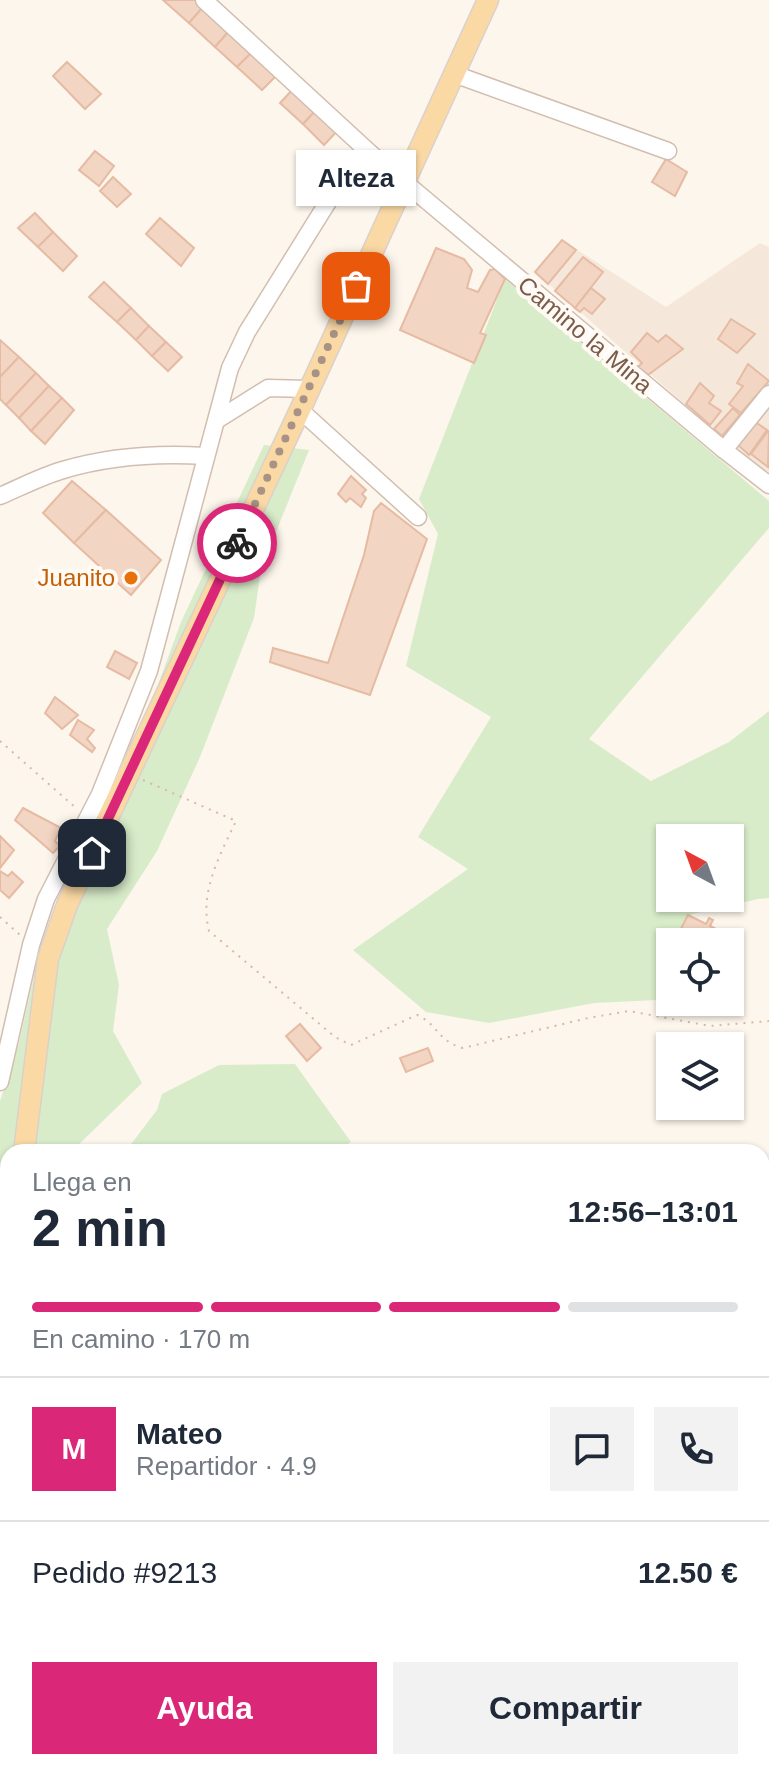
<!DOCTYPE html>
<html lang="es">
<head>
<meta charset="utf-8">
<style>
	body { margin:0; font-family:Helvetica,sans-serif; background:#f2f2f3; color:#1f2937; height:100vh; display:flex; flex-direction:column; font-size:30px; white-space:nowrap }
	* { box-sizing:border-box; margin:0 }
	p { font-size:26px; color:#747a83 }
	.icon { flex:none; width:44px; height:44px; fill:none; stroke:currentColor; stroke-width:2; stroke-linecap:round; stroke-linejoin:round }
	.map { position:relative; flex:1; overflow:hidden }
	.details { position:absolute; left:0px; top:1144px; width:770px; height:626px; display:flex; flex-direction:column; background:#fff; border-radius:24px 24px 0 0; box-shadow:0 2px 6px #0004 }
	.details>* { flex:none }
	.needle { width:52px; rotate:319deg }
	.tools { position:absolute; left:656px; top:824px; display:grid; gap:16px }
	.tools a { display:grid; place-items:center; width:88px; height:88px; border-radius:0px; background:#fff; box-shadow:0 2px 6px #0004; font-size:40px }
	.pin { position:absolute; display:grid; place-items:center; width:68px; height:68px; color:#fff; margin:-34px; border-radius:16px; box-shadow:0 4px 12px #0006 }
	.courier { position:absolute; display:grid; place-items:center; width:80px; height:80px; margin:-40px; border:6px solid #db2777; border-radius:50%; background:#fff; color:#222; box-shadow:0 2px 10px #0007 }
	.bubble { position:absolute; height:56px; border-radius:0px; background:#fff; box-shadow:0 2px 6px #0004; font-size:26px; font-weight:700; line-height:56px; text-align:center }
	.overview em { font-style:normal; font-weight:700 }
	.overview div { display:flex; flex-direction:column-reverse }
	.overview { display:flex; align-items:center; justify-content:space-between; height:136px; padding:0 32px }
	h1 { font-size:52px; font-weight:700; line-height:60px }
	.bar { display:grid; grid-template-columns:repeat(4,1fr); gap:12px 8px; align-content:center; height:96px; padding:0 32px }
	.bar i { height:10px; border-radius:6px; background:#e0e1e3 }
	.bar .current { background:#db2777 }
	.bar p { grid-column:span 4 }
	.line { display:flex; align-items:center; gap:20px; padding:0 32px; border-top:2px solid #e0e1e3 }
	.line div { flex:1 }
	.round { display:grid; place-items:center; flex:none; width:84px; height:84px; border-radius:0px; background:#f2f2f3 }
	.action { display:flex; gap:16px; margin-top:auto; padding:16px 32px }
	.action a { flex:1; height:92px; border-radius:0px; background:#db2777; color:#fff; font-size:32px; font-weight:700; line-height:92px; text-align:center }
	.action a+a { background:#f2f2f3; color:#1f2937 }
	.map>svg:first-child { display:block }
</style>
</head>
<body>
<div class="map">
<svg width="769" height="1769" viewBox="0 0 769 1769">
	<rect width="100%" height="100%" fill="#fdf6ec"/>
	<path fill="#f5e8da" d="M 562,240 L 666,307 L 760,243 L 769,247 L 769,472 L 753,465 L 535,272 Z"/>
	<g fill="#d8ecc9" fill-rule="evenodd">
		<path d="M 505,279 L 769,501 L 769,528 L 589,739 L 651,781 L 729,742 L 769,711 L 769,898 L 758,899 L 688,915 L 674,942 L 670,942 L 670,1002 L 689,1002 L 685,1007 L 657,1000 L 594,1003 L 489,1023 L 426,1012 L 353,950 L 468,869 L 418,837 L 491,717 L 406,666 L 438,534 L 419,499 ZM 670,838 L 730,838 L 730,898 L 670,898 Z"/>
		<path d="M 264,445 L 309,450 L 261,569 L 254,618 L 200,757 L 157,851 L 107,929 L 119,985 L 113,1031 L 142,1083 L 71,1152 L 8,1152 L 8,1224 L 0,1230 L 0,1101 L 19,1043 L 37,963 L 67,933 L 181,622 Z"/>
		<path d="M 295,1064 L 351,1142 L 335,1152 L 125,1152 L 157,1110 L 162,1094 L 219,1065 Z"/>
	</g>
	<g fill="#f3d5c3" stroke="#e6bba3" stroke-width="2">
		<path d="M 163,0 L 197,0 L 204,6 L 189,23 Z"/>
		<path d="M 204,6 L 230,30 L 215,47 L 189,23 Z"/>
		<path d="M 230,30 L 254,50 L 237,67 L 215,47 Z"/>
		<path d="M 254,50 L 279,73 L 262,90 L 237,67 Z"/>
		<path d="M 67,62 L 101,94 L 85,109 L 53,76 Z"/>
		<path d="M 295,87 L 318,108 L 303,124 L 280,103 Z"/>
		<path d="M 318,108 L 340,128 L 324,145 L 303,124 Z"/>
		<path d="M 95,151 L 114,166 L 99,186 L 79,170 Z"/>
		<path d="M 666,159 L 687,172 L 675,196 L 652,182 Z"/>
		<path d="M 113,177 L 131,194 L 117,207 L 100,191 Z"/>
		<path d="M 35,213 L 53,232 L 38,247 L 18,228 Z"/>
		<path d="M 160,218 L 194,248 L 181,266 L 146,234 Z"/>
		<path d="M 53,232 L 77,256 L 63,271 L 38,247 Z"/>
		<path d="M 562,240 L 576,250 L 548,284 L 535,272 Z"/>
		<path d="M 436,248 L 464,259 L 472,270 L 467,288 L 478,292 L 490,270 L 495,269 L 505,279 L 480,333 L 486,335 L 474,363 L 400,330 Z"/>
		<path d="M 583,257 L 603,272 L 575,308 L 555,291 Z"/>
		<path d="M 104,282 L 131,308 L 117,322 L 89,297 Z"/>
		<path d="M 591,288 L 605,299 L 592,314 L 584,308 L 580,312 L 575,308 Z"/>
		<path d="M 131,308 L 149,326 L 136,340 L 117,322 Z"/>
		<path d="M 731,319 L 755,334 L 737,353 L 718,339 Z"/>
		<path d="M 149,326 L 166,342 L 152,356 L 136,340 Z"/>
		<path d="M 647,333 L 658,342 L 666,335 L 683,349 L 648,375 L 638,367 L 642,363 L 631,352 Z"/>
		<path d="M 0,340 L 19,357 L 0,377 Z"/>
		<path d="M 166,342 L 182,357 L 168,371 L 152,356 Z"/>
		<path d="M 19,357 L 36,373 L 6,405 L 0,399 L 0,377 Z"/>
		<path d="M 748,364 L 769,381 L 741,413 L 729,404 L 743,386 L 737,383 Z"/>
		<path d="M 36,373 L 49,386 L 19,418 L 6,405 Z"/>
		<path d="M 700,383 L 714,396 L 709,403 L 721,411 L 710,425 L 686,404 Z"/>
		<path d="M 49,386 L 62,398 L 31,431 L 19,418 Z"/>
		<path d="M 62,398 L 74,410 L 45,444 L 31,431 Z"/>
		<path d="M 733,408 L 740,415 L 722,436 L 714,429 Z"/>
		<path d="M 754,421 L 767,430 L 749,455 L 736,443 Z"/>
		<path d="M 768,431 L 769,432 L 768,467 L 751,454 Z"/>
		<path d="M 351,476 L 366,490 L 362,494 L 366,498 L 361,507 L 350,498 L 346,502 L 338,494 Z"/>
		<path d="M 72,481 L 106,510 L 74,543 L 43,513 Z"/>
		<path d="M 381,503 L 427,539 L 370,695 L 270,662 L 273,648 L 328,663 L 364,555 L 374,511 Z"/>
		<path d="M 106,510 L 161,560 L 131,595 L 74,543 Z"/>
		<path d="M 115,651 L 137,663 L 129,679 L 107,667 Z"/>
		<path d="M 55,697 L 78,715 L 62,729 L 45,713 Z"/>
		<path d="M 78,720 L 94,730 L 87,739 L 95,748 L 92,752 L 70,735 Z"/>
		<path d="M 23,808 L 61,828 L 55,841 L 60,846 L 53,853 L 15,820 Z"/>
		<path d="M 0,836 L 14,850 L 0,868 Z"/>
		<path d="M 0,871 L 8,876 L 12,872 L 23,882 L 9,898 L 0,890 Z"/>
		<path d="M 688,915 L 706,924 L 709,918 L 713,920 L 710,926 L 724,933 L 719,942 L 674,942 Z"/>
		<path d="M 300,1024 L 321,1048 L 307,1061 L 286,1036 Z"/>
		<path d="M 428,1048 L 433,1061 L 406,1072 L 400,1058 Z"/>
		<path d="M 769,1467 L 769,1489 L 762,1499 L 762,1479 Z"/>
	</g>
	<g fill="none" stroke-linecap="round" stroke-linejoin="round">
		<g stroke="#d1beb0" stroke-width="19">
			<g id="minor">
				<path d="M 204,0 L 371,154"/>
				<path d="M 454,74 L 668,151"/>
				<path d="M 300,410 L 418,517"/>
				<path d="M 217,420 L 268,388 L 310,389"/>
				<path d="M 724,450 L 769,394"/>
				<path d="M 0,496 C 21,487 42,476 63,470 C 110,456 156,453 205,456"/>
				<path d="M 0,1082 L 31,945 L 46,899 L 100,794 L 149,671 L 230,368 L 247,332 L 354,160 L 371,154 L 724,450 L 769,485"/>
			</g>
		</g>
		<g stroke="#dad1cd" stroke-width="23">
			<g id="major">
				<path d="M 24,1152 L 48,959 L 67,905 L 300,410 L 488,0"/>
				<path d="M 0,1344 L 8,1280"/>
			</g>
		</g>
		<g stroke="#d9b8a5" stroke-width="2" stroke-dasharray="2 6" stroke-linecap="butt">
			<path d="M 0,741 L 77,809"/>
			<path d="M 143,780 L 236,821 C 220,855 199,892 209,931 L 335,1037 L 351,1045 L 417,1015 C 439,1025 437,1041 463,1048 L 588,1018 L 629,1011 L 710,1026 L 769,1021"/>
			<path d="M 0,917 L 20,935"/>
			<path d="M 0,1576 L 8,1494"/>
			<path d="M 324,1762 L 330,1769"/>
		</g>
		<use href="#minor" stroke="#fff" stroke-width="16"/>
		<use href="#major" stroke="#fbd9a5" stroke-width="20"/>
	</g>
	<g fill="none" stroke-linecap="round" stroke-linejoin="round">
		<path stroke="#a89285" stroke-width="8" stroke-dasharray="0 14.4" d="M 237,543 L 356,286"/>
		<path stroke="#db2777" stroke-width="10" d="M 92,853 L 237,543"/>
	</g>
	<circle fill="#e8710a" stroke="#fffaf3" stroke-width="3" cx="131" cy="578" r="8"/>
	<g text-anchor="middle" stroke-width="8" stroke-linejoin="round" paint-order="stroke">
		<g font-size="24" fill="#7a5c4d" stroke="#fffaf3">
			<text transform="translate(585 335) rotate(40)" y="8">Camino la Mina</text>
		</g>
		<g font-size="24" fill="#c56008" stroke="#fffaf3" text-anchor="end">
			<text x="115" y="586">Juanito</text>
		</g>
	</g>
</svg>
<div class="tools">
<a><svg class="needle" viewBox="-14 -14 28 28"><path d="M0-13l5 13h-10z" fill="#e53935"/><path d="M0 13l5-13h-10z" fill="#747a83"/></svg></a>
<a><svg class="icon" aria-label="locate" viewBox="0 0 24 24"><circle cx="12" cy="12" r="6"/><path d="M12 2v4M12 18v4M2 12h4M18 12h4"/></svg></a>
<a><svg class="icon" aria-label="layers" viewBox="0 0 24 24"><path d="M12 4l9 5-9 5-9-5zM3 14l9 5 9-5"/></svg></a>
</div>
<div class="pin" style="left:356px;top:286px;background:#ea580c"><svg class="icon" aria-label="bag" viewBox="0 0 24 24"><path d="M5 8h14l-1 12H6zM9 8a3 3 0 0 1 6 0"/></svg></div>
<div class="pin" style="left:92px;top:853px;background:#1f2937"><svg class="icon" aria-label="home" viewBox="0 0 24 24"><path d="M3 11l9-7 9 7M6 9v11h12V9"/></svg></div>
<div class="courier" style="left:237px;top:543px"><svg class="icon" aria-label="bike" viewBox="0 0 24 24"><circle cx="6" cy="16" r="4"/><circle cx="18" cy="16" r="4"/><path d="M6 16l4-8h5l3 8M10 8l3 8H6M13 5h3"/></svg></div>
<div class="bubble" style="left:296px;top:150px;width:120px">Alteza</div>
<section class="details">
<div class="overview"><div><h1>2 min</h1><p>Llega en</p></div><em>12:56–13:01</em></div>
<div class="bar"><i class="current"></i><i class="current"></i><i class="current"></i><i></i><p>En camino · 170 m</p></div>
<div class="line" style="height:144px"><b class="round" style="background:#db2777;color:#fff">M</b><div><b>Mateo</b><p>Repartidor · 4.9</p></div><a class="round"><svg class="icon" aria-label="chat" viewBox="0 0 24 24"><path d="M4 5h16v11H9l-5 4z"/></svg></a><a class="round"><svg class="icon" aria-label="phone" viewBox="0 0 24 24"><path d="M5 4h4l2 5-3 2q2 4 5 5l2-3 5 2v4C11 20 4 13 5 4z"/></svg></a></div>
<div class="line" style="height:104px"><div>Pedido #9213</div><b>12.50 €</b></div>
<div class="action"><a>Ayuda</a><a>Compartir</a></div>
</section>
</div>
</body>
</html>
